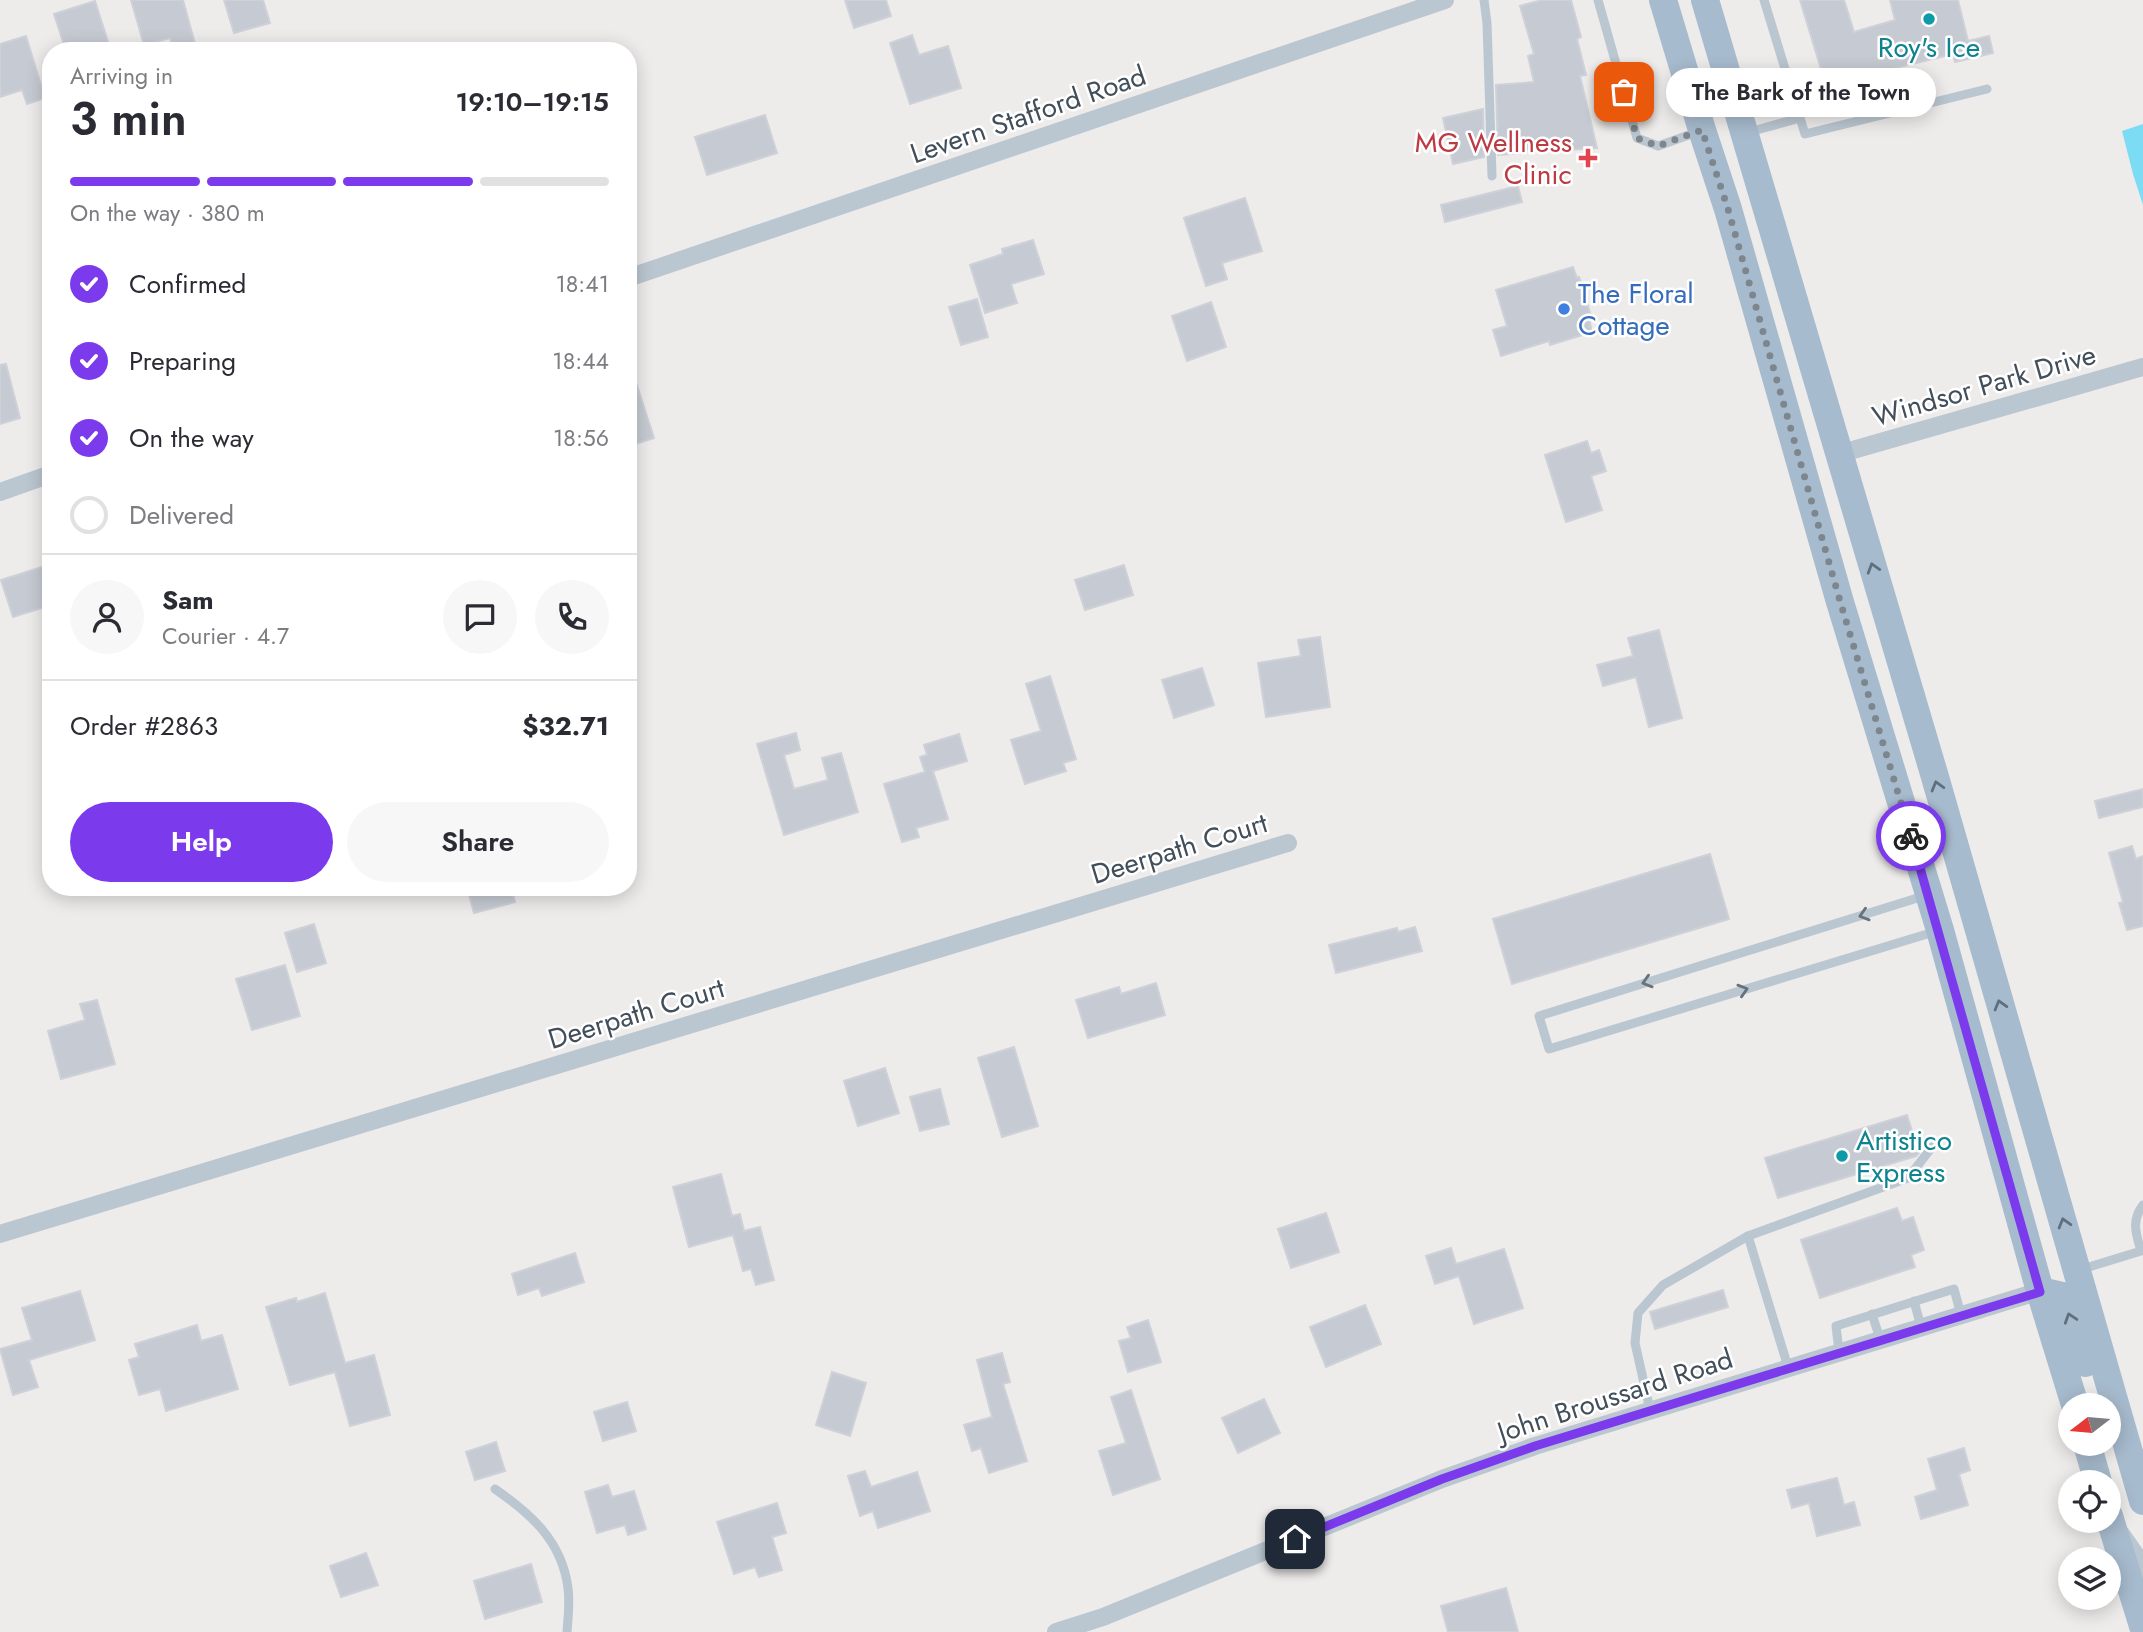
<!DOCTYPE html>
<html lang="en">
<head>
<meta charset="utf-8">
<style>
	body { margin:0; font-family:Jost,sans-serif; background:#f7f7f7; color:#2b2b33; height:100vh; display:flex; flex-direction:column; font-size:26px; white-space:nowrap }
	* { box-sizing:border-box; margin:0 }
	p { font-size:23px; color:#7c7c81 }
	.icon { flex:none; width:38px; height:38px; fill:none; stroke:currentColor; stroke-width:2; stroke-linecap:round; stroke-linejoin:round }
	.map { position:relative; flex:1; overflow:hidden }
	.sheet { position:absolute; left:42px; top:42px; width:595px; height:854px; display:flex; flex-direction:column; background:#fff; border-radius:28px; box-shadow:0 4px 18px #0003 }
	.sheet>* { flex:none }
	.needle { width:46px; rotate:254deg }
	.tools { position:absolute; left:2058px; top:1393px; display:grid; gap:14px }
	.tools a { display:grid; place-items:center; width:63px; height:63px; border-radius:50%; background:#fff; box-shadow:0 4px 18px #0003; font-size:35px }
	.pin { position:absolute; display:grid; place-items:center; width:60px; height:60px; color:#fff; margin:-30px; border-radius:14px; box-shadow:0 4px 10px #0006 }
	.courier { position:absolute; display:grid; place-items:center; width:70px; height:70px; margin:-35px; border:5px solid #7c3aed; border-radius:50%; background:#fff; color:#222; box-shadow:0 2px 9px #0007 }
	.bubble { position:absolute; height:49px; border-radius:24px; background:#fff; box-shadow:0 4px 18px #0003; font-size:23px; font-weight:600; line-height:49px; text-align:center }
	.summary em { font-style:normal; font-weight:600 }
	.summary div { display:flex; flex-direction:column-reverse }
	.summary { display:flex; align-items:center; justify-content:space-between; height:119px; padding:0 28px }
	h1 { font-size:46px; font-weight:600; line-height:52px }
	.bar { display:grid; grid-template-columns:repeat(4,1fr); gap:10px 7px; align-content:center; height:84px; padding:0 28px }
	.bar i { height:9px; border-radius:5px; background:#e1e1e2 }
	.bar .selected { background:#7c3aed }
	.bar p { grid-column:span 4 }
	.line { display:flex; align-items:center; gap:18px; padding:0 28px; border-top:2px solid #e1e1e2 }
	.line div { flex:1 }
	.round { display:grid; place-items:center; flex:none; width:74px; height:74px; border-radius:37px; background:#f7f7f7 }
	ol { padding:0 28px; list-style:none }
	li { display:flex; align-items:center; gap:21px; height:77px }
	li p { margin-inline-start:auto }
	li .icon { padding:7px; border-radius:50%; background:#7c3aed; color:#fff; stroke-width:4 }
	li:last-child { color:#7c7c81 }
	li i { width:38px; height:38px; border:4px solid #e1e1e2; border-radius:50% }
	.button { display:flex; gap:14px; margin-top:auto; padding:14px 28px }
	.button a { flex:1; height:80px; border-radius:42px; background:#7c3aed; color:#fff; font-size:28px; font-weight:600; line-height:80px; text-align:center }
	.button a+a { background:#f7f7f7; color:#2b2b33 }
	.map>svg:first-child { display:block }
</style>
</head>
<body>
<div class="map">
<svg width="2143" height="1632" viewBox="0 0 2143 1632">
	<rect width="100%" height="100%" fill="#eeebeb"/>
	<path fill="#7bdcf4" d="M 2143,124 L 2143,205 L 2133,174 L 2122,131 Z"/>
	<g fill="#c6cad2" stroke="#ced1d8" stroke-width="2">
		<path d="M 131,0 L 183,0 L 197,51 L 174,51 L 170,38 L 144,45 Z"/>
		<path d="M 224,0 L 263,0 L 270,23 L 234,33 Z"/>
		<path d="M 845,0 L 886,0 L 891,16 L 854,28 Z"/>
		<path d="M 1542,0 L 1571,0 L 1581,37 L 1577,39 L 1586,75 L 1580,76 L 1597,148 L 1568,150 L 1565,141 L 1526,150 L 1526,153 L 1498,155 L 1496,85 L 1534,82 L 1528,56 L 1534,54 L 1520,6 Z"/>
		<path d="M 1800,0 L 1844,0 L 1854,32 L 1895,20 L 1890,0 L 1958,0 L 1968,41 L 1989,36 L 1993,53 L 1955,62 L 1953,54 L 1879,72 L 1880,76 L 1828,92 Z"/>
		<path d="M 95,1 L 111,51 L 66,51 L 54,14 Z"/>
		<path d="M 912,35 L 919,55 L 948,46 L 961,88 L 910,104 L 890,43 Z"/>
		<path d="M 26,36 L 45,98 L 27,104 L 22,90 L 0,97 L 0,44 Z"/>
		<path d="M 1483,109 L 1484,157 L 1453,164 L 1443,118 Z"/>
		<path d="M 765,115 L 777,153 L 707,175 L 695,137 Z"/>
		<path d="M 1518,186 L 1522,202 L 1445,222 L 1441,205 Z"/>
		<path d="M 1245,198 L 1262,251 L 1222,263 L 1227,279 L 1206,286 L 1184,218 Z"/>
		<path d="M 1033,240 L 1044,274 L 1011,284 L 1017,303 L 985,313 L 970,265 L 1003,254 L 1002,249 Z"/>
		<path d="M 1573,267 L 1577,278 L 1579,277 L 1592,319 L 1589,319 L 1592,332 L 1550,345 L 1549,341 L 1501,356 L 1493,330 L 1507,326 L 1496,290 Z"/>
		<path d="M 977,299 L 988,337 L 961,345 L 949,307 Z"/>
		<path d="M 1211,302 L 1226,347 L 1187,361 L 1172,316 Z"/>
		<path d="M 6,364 L 20,418 L 0,424 L 0,365 Z"/>
		<path d="M 632,370 L 654,438 L 632,445 L 628,433 L 628,371 Z"/>
		<path d="M 1587,441 L 1591,453 L 1599,450 L 1606,471 L 1591,476 L 1602,510 L 1566,522 L 1545,455 Z"/>
		<path d="M 51,564 L 51,605 L 13,617 L 1,580 Z"/>
		<path d="M 1124,565 L 1133,595 L 1085,610 L 1075,580 Z"/>
		<path d="M 1659,630 L 1682,718 L 1649,727 L 1636,677 L 1603,686 L 1597,665 L 1633,656 L 1628,638 Z"/>
		<path d="M 1320,637 L 1330,707 L 1266,717 L 1258,663 L 1301,656 L 1298,640 Z"/>
		<path d="M 1202,668 L 1214,705 L 1174,718 L 1162,680 Z"/>
		<path d="M 1050,676 L 1076,759 L 1063,763 L 1066,771 L 1025,784 L 1011,740 L 1041,731 L 1026,684 Z"/>
		<path d="M 796,733 L 800,750 L 784,755 L 794,789 L 828,780 L 822,758 L 841,753 L 858,812 L 784,835 L 757,744 Z"/>
		<path d="M 959,734 L 967,761 L 933,771 L 948,819 L 916,828 L 919,837 L 902,842 L 884,784 L 925,772 L 920,757 L 927,755 L 924,745 Z"/>
		<path d="M 2143,789 L 2143,807 L 2099,818 L 2095,801 Z"/>
		<path d="M 2132,846 L 2136,859 L 2143,856 L 2143,926 L 2127,930 L 2119,903 L 2123,902 L 2109,853 Z"/>
		<path d="M 1710,854 L 1729,919 L 1512,984 L 1493,919 Z"/>
		<path d="M 467,887 L 511,887 L 515,902 L 474,913 Z"/>
		<path d="M 314,924 L 326,963 L 297,972 L 285,933 Z"/>
		<path d="M 1415,927 L 1422,951 L 1336,973 L 1329,945 L 1397,928 L 1398,932 Z"/>
		<path d="M 285,965 L 300,1016 L 252,1030 L 236,979 Z"/>
		<path d="M 1156,983 L 1165,1015 L 1088,1038 L 1076,1000 L 1119,987 L 1121,994 Z"/>
		<path d="M 97,1000 L 115,1064 L 61,1079 L 48,1031 L 85,1020 L 80,1004 Z"/>
		<path d="M 1014,1047 L 1038,1126 L 1002,1137 L 978,1058 Z"/>
		<path d="M 885,1068 L 899,1113 L 858,1126 L 844,1081 Z"/>
		<path d="M 940,1089 L 949,1124 L 920,1131 L 910,1097 Z"/>
		<path d="M 1907,1115 L 1919,1153 L 1916,1156 L 1778,1198 L 1765,1158 Z"/>
		<path d="M 721,1174 L 732,1216 L 740,1214 L 744,1231 L 760,1227 L 774,1280 L 756,1285 L 751,1269 L 743,1271 L 733,1235 L 689,1247 L 673,1187 Z"/>
		<path d="M 1897,1208 L 1902,1221 L 1913,1217 L 1924,1250 L 1911,1255 L 1915,1267 L 1820,1298 L 1801,1240 Z"/>
		<path d="M 1326,1213 L 1339,1252 L 1291,1268 L 1278,1229 Z"/>
		<path d="M 1451,1248 L 1456,1264 L 1504,1249 L 1523,1308 L 1474,1324 L 1459,1276 L 1435,1284 L 1426,1256 Z"/>
		<path d="M 575,1253 L 584,1282 L 542,1296 L 539,1288 L 518,1295 L 512,1274 Z"/>
		<path d="M 1723,1290 L 1728,1307 L 1655,1329 L 1650,1312 Z"/>
		<path d="M 80,1291 L 95,1340 L 29,1360 L 38,1387 L 13,1395 L 0,1349 L 32,1340 L 22,1308 Z"/>
		<path d="M 325,1293 L 345,1363 L 374,1355 L 390,1415 L 350,1426 L 335,1372 L 290,1385 L 266,1307 L 296,1298 L 297,1302 Z"/>
		<path d="M 1365,1305 L 1381,1344 L 1326,1367 L 1310,1327 Z"/>
		<path d="M 1148,1320 L 1161,1362 L 1128,1372 L 1119,1341 L 1131,1338 L 1127,1327 Z"/>
		<path d="M 197,1325 L 201,1341 L 222,1335 L 238,1389 L 166,1411 L 160,1389 L 139,1395 L 129,1360 L 139,1357 L 135,1344 Z"/>
		<path d="M 1002,1353 L 1010,1382 L 1003,1384 L 1027,1461 L 989,1473 L 981,1448 L 972,1451 L 964,1425 L 992,1417 L 977,1360 Z"/>
		<path d="M 832,1372 L 866,1383 L 850,1436 L 816,1425 Z"/>
		<path d="M 1131,1390 L 1160,1479 L 1113,1495 L 1099,1451 L 1126,1443 L 1111,1397 Z"/>
		<path d="M 1264,1399 L 1280,1433 L 1238,1453 L 1222,1418 Z"/>
		<path d="M 627,1402 L 636,1431 L 603,1441 L 594,1412 Z"/>
		<path d="M 496,1442 L 505,1471 L 475,1480 L 466,1452 Z"/>
		<path d="M 1964,1448 L 1970,1470 L 1959,1474 L 1968,1505 L 1921,1519 L 1915,1497 L 1937,1490 L 1928,1459 Z"/>
		<path d="M 865,1471 L 871,1487 L 917,1472 L 930,1511 L 878,1528 L 873,1511 L 860,1516 L 848,1476 Z"/>
		<path d="M 1837,1478 L 1844,1505 L 1854,1502 L 1860,1525 L 1817,1536 L 1809,1503 L 1792,1508 L 1787,1490 Z"/>
		<path d="M 608,1485 L 612,1497 L 634,1491 L 646,1529 L 628,1535 L 625,1525 L 597,1533 L 585,1492 Z"/>
		<path d="M 777,1503 L 786,1533 L 772,1537 L 782,1570 L 759,1577 L 755,1567 L 734,1574 L 717,1522 Z"/>
		<path d="M 366,1553 L 378,1585 L 341,1597 L 330,1566 Z"/>
		<path d="M 531,1564 L 542,1602 L 485,1619 L 474,1581 Z"/>
		<path d="M 1506,1588 L 1518,1632 L 1448,1632 L 1441,1606 Z"/>
	</g>
	<g fill="none" stroke-linecap="round" stroke-linejoin="round">
		<g stroke="#bac6d0" stroke-width="9">
			<path d="M 1484,0 L 1487,23 L 1492,176"/>
			<path d="M 1598,0 L 1637,138 L 1658,146 L 1700,131"/>
			<path d="M 1764,0 L 1800,118"/>
			<path d="M 1749,132 L 1800,118 L 1805,134 L 1987,89"/>
			<path d="M 1927,895 L 1539,1016 L 1549,1049 L 1937,931"/>
			<path d="M 1748,1236 L 1788,1367"/>
			<path d="M 2079,1270 L 2141,1251 C 2136,1234 2131,1220 2143,1205"/>
			<path d="M 1914,1301 L 1921,1327"/>
			<path d="M 1872,1314 L 1880,1339"/>
			<path d="M 1839,1351 L 1836,1326 L 1954,1289 L 1961,1315"/>
			<path d="M 1650,1410 L 1635,1343 L 1638,1313 L 1663,1285 L 1748,1236 L 1908,1178 L 1932,1147"/>
			<path d="M 495,1489 C 531,1514 562,1541 568,1588 C 570,1602 568,1618 567,1632"/>
		</g>
		<g stroke="#bac6d0" stroke-width="18">
			<path d="M 628,278 L 1445,0"/>
			<path d="M 1839,454 L 2143,367"/>
			<path d="M 0,492 L 51,474"/>
			<path d="M 0,1234 L 1288,843"/>
			<path d="M 2121,1534 L 2137,1557 L 2143,1574"/>
			<path d="M 1056,1632 L 1103,1617 L 1442,1479 L 1535,1446 L 2040,1291"/>
		</g>
		<g stroke="#a7bbce" stroke-width="28">
			<path d="M 1663,0 L 1702,130 L 1728,209 L 1840,602 L 1940,930 L 2040,1291 L 2075,1405"/>
			<path d="M 1705,0 L 1935,777 L 2143,1501"/>
			<path d="M 2040,1291 L 2062,1296 L 2085,1363"/>
			<path d="M 2087,1444 L 2098,1482"/>
			<path d="M 2109,1516 L 2143,1626"/>
		</g>
	</g>
	<defs><path id="oneway-chevron" d="M-2-3.5L2.5 0L-2 3.5" fill="none" stroke-width="1.6" stroke-linecap="round" stroke-linejoin="round" transform="scale(1.75)"/></defs>
	<g stroke="#606f7d">
		<use href="#oneway-chevron" transform="translate(1873 568) rotate(-107)"/>
		<use href="#oneway-chevron" transform="translate(1937 786) rotate(-106)"/>
		<use href="#oneway-chevron" transform="translate(2000 1005) rotate(-106)"/>
		<use href="#oneway-chevron" transform="translate(2064 1223) rotate(-106)"/>
		<use href="#oneway-chevron" transform="translate(2070 1318) rotate(-108)"/>
	</g>
	<g stroke="#66737d">
		<use href="#oneway-chevron" transform="translate(1864 915) rotate(163)"/>
		<use href="#oneway-chevron" transform="translate(1647 982) rotate(163)"/>
		<use href="#oneway-chevron" transform="translate(1743 990) rotate(-17)"/>
	</g>
	<g fill="none" stroke-linecap="round" stroke-linejoin="round">
		<path stroke="#7e868d" stroke-width="7" stroke-dasharray="0 12.6" d="M 1624,92 L 1637,138 L 1658,146 L 1702,130 L 1728,209 L 1840,601 L 1911,836"/>
		<path stroke="#7c3aed" stroke-width="9" d="M 1295,1539 L 1442,1479 L 1535,1446 L 2040,1292 L 1911,836"/>
	</g>
	<g fill="#0f9aa8" stroke="#fff" stroke-width="2.5">
		<circle cx="1929" cy="19" r="7"/>
		<circle cx="1842" cy="1156" r="7"/>
	</g>
	<path fill="#e0444e" stroke="#fff" stroke-width="2.5" d="M1584.5 147.5h7v7h7v7h-7v7h-7v-7h-7v-7h7z"/>
	<circle fill="#3f7fe0" stroke="#fff" stroke-width="2.5" cx="1564" cy="309" r="7"/>
	<g text-anchor="middle" stroke-width="5" stroke-linejoin="round" paint-order="stroke">
		<g font-size="28" fill="#0d838f" stroke="#fff">
			<text x="1929" y="57">Roy's Ice</text>
			<text x="1856" y="1150" text-anchor="start">Artistico<tspan x="1856" dy="32">Express</tspan></text>
		</g>
		<g font-size="28" fill="#424f5a" stroke="#fff">
			<text transform="translate(1028 114) rotate(-19)" y="10">Levern Stafford Road</text>
			<text transform="translate(1984 385) rotate(-16)" y="10">Windsor Park Drive</text>
			<text transform="translate(1179 848) rotate(-17)" y="10">Deerpath Court</text>
			<text transform="translate(636 1013) rotate(-17)" y="10">Deerpath Court</text>
			<text transform="translate(1615 1395) rotate(-18)" y="10">John Broussard Road</text>
		</g>
		<g font-size="28" fill="#be3a42" stroke="#fff" text-anchor="end">
			<text x="1572" y="152">MG Wellness<tspan x="1572" dy="32">Clinic</tspan></text>
		</g>
		<g font-size="28" fill="#366cbe" stroke="#fff" text-anchor="start">
			<text x="1578" y="303">The Floral<tspan x="1578" dy="32">Cottage</tspan></text>
		</g>
	</g>
</svg>
<div class="tools">
<a><svg class="needle" viewBox="-14 -14 28 28"><path d="M0-13l5 13h-10z" fill="#e53935"/><path d="M0 13l5-13h-10z" fill="#7c7c81"/></svg></a>
<a><svg class="icon" aria-label="locate" viewBox="0 0 24 24"><circle cx="12" cy="12" r="6"/><path d="M12 2v4M12 18v4M2 12h4M18 12h4"/></svg></a>
<a><svg class="icon" aria-label="layers" viewBox="0 0 24 24"><path d="M12 4l9 5-9 5-9-5zM3 14l9 5 9-5"/></svg></a>
</div>
<div class="pin" style="left:1624px;top:92px;background:#ea580c"><svg class="icon" aria-label="bag" viewBox="0 0 24 24"><path d="M5 8h14l-1 12H6zM9 8a3 3 0 0 1 6 0"/></svg></div>
<div class="pin" style="left:1295px;top:1539px;background:#1f2937"><svg class="icon" aria-label="home" viewBox="0 0 24 24"><path d="M3 11l9-7 9 7M6 9v11h12V9"/></svg></div>
<div class="courier" style="left:1911px;top:836px"><svg class="icon" aria-label="bike" viewBox="0 0 24 24"><circle cx="6" cy="16" r="4"/><circle cx="18" cy="16" r="4"/><path d="M6 16l4-8h5l3 8M10 8l3 8H6M13 5h3"/></svg></div>
<div class="bubble" style="left:1666px;top:68px;width:270px">The Bark of the Town</div>
<section class="sheet">
<div class="summary"><div><h1>3 min</h1><p>Arriving in</p></div><em>19:10–19:15</em></div>
<div class="bar"><i class="selected"></i><i class="selected"></i><i class="selected"></i><i></i><p>On the way · 380 m</p></div>
<ol>
<li><svg class="icon" aria-label="check" viewBox="0 0 24 24"><path d="M5 12l5 5 9-10"/></svg>Confirmed<p>18:41</p></li>
<li><svg class="icon" aria-label="check" viewBox="0 0 24 24"><path d="M5 12l5 5 9-10"/></svg>Preparing<p>18:44</p></li>
<li><svg class="icon" aria-label="check" viewBox="0 0 24 24"><path d="M5 12l5 5 9-10"/></svg>On the way<p>18:56</p></li>
<li><i></i>Delivered</li>
</ol>
<div class="line" style="height:126px"><a class="round"><svg class="icon" aria-label="person" viewBox="0 0 24 24"><circle cx="12" cy="8" r="4"/><path d="M4 21q1-7 8-7t8 7"/></svg></a><div><b>Sam</b><p>Courier · 4.7</p></div><a class="round"><svg class="icon" aria-label="chat" viewBox="0 0 24 24"><path d="M4 5h16v11H9l-5 4z"/></svg></a><a class="round"><svg class="icon" aria-label="phone" viewBox="0 0 24 24"><path d="M5 4h4l2 5-3 2q2 4 5 5l2-3 5 2v4C11 20 4 13 5 4z"/></svg></a></div>
<div class="line" style="height:91px"><div>Order #2863</div><b>$32.71</b></div>
<div class="button"><a>Help</a><a>Share</a></div>
</section>
</div>
</body>
</html>
